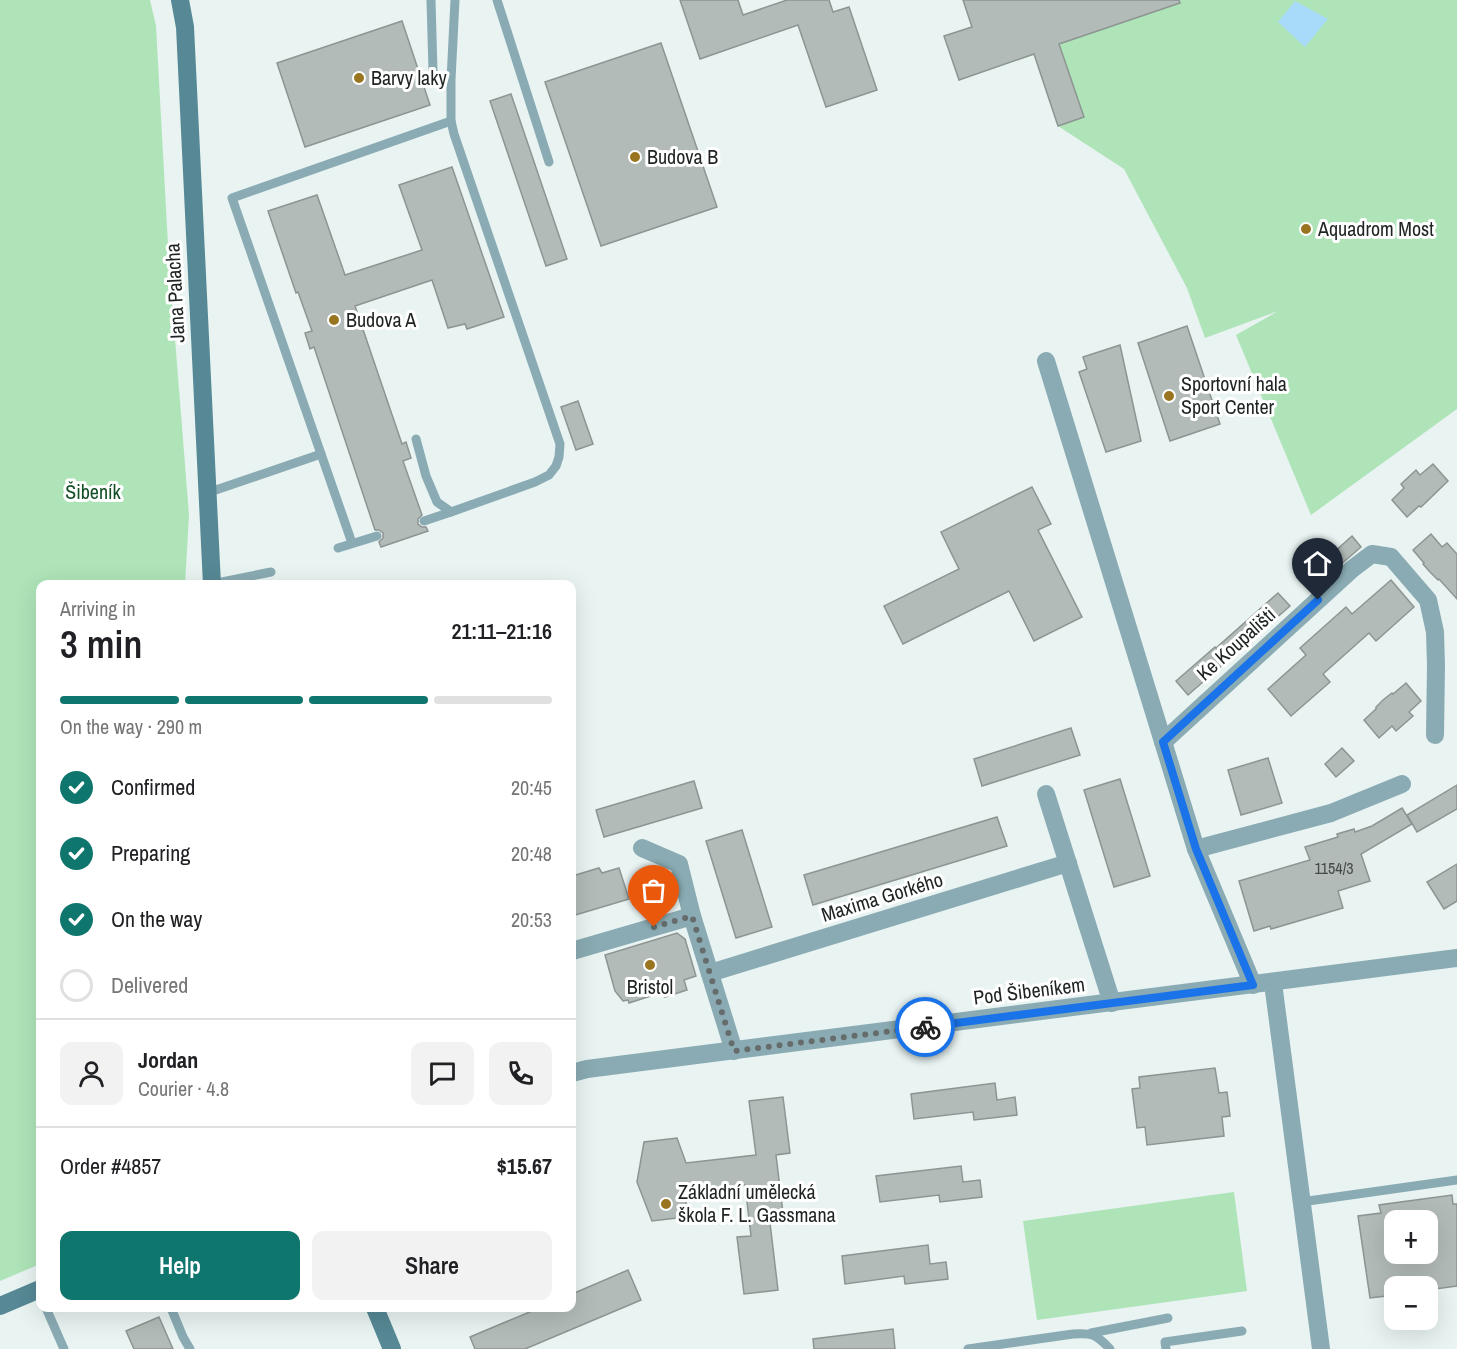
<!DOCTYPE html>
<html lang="en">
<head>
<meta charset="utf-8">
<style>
	body { margin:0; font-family:"Archivo Narrow",sans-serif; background:#f2f2f2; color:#202124; height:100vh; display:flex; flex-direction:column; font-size:22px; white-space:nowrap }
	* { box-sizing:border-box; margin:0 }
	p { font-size:20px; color:#757577 }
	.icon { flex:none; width:33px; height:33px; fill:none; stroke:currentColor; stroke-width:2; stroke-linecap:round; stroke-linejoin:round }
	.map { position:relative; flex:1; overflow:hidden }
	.details { position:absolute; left:36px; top:580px; width:540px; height:732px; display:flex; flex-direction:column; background:#fff; border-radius:12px; box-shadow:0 6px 24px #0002 }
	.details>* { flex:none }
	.buttons { position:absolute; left:1384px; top:1210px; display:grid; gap:12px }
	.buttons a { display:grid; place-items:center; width:54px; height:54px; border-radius:12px; background:#fff; box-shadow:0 6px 24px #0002; font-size:30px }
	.pin { position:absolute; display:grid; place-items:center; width:51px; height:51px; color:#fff; margin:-62px -26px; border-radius:50% 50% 50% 0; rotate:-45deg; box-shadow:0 0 6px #0007 }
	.pin .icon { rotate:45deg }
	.courier { position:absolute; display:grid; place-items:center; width:60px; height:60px; margin:-30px; border:4px solid #1a73e8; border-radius:50%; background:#fff; color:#222; box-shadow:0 2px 8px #0007 }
	.headline em { font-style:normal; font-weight:600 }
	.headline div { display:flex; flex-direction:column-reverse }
	.headline { display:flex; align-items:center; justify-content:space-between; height:102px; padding:0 24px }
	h1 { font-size:39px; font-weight:600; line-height:45px }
	.bar { display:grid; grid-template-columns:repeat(4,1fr); gap:9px 6px; align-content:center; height:72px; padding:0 24px }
	.bar i { height:8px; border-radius:4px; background:#e0e0e0 }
	.bar .on { background:#0f766e }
	.bar p { grid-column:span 4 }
	.line { display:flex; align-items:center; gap:15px; padding:0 24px; border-top:2px solid #e0e0e0 }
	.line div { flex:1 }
	.round { display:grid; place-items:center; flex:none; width:63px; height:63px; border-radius:12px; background:#f2f2f2 }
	ol { padding:0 24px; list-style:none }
	li { display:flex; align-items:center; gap:18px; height:66px }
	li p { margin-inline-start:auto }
	li .icon { padding:6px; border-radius:50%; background:#0f766e; color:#fff; stroke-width:4 }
	li:last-child { color:#757577 }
	li i { width:33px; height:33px; border:3px solid #e0e0e0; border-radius:50% }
	.cta { display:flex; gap:12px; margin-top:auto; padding:12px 24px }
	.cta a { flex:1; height:69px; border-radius:12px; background:#0f766e; color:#fff; font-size:24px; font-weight:600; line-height:69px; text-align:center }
	.cta a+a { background:#f2f2f2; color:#202124 }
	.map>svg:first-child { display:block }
</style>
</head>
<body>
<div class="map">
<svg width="1457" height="1349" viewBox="0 0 1457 1349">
	<rect width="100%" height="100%" fill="#e8f3f2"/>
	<g fill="#aee4b8">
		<path d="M 0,0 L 150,0 L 156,26 L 169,263 L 189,515 L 185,585 L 40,585 L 40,1264 L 0,1281 Z"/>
		<path d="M 963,0 L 1457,0 L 1457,409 L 1311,515 L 1236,335 L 1278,311 L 1205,338 L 1187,288 L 1124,169 L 1058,126 L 1034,55 L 959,80 L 944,36 L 972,26 Z"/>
		<path d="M 1234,1192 L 1247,1291 L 1037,1320 L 1023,1221 Z"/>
	</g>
	<path fill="#a8daf9" d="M 1295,1 L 1328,19 L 1305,47 L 1278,22 Z"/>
	<g fill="#b2bbb7" stroke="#8d9592" stroke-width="1.5" fill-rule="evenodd">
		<path d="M 680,0 L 738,0 L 743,15 L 787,0 L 829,0 L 833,12 L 849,7 L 877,90 L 826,107 L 798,25 L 700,59 Z"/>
		<path d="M 963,0 L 1179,0 L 1180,3 L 1059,44 L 1084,117 L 1058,126 L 1034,54 L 959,80 L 944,36 L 972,27 Z"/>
		<path d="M 402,21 L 430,105 L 305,147 L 277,63 Z"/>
		<path d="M 661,43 L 717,207 L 601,246 L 545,82 Z"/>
		<path d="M 511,94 L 567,259 L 546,266 L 490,101 Z"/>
		<path d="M 452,167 L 504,317 L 467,329 L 465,324 L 448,328 L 432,280 L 355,306 L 402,444 L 406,442 L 411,458 L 403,461 L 422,515 L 418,519 L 418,524 L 422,527 L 426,527 L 428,531 L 381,547 L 379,542 L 383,538 L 383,533 L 379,530 L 375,530 L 314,347 L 310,349 L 305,333 L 312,331 L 298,292 L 296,293 L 268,211 L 317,195 L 345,275 L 422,250 L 399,185 Z"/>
		<path d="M 1187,326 L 1220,424 L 1170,441 L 1138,343 Z"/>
		<path d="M 1120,345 L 1141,441 L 1106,452 L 1079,372 L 1087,369 L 1083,357 Z"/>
		<path d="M 578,401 L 593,444 L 576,450 L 561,407 Z"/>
		<path d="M 1433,464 L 1448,481 L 1421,507 L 1419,506 L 1407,517 L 1392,500 L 1404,488 L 1401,484 L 1416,470 L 1420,475 Z"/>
		<path d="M 1032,487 L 1051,524 L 1038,530 L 1082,617 L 1034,641 L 1009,591 L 903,644 L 884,606 L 959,569 L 941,532 Z"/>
		<path d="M 1431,534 L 1442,547 L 1447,543 L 1457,554 L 1457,599 L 1439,579 L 1438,580 L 1430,572 L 1423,564 L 1424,563 L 1413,550 Z"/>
		<path d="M 1352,536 L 1361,547 L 1316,586 L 1307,576 Z"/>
		<path d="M 1391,580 L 1414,607 L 1376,641 L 1369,633 L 1323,674 L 1330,682 L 1291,716 L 1268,689 L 1306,655 L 1300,648 L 1346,607 L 1352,614 Z"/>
		<path d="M 1278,593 L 1290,606 L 1188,695 L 1176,681 L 1215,647 L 1216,648 Z"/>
		<path d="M 1406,683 L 1421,701 L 1409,712 L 1413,716 L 1396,731 L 1392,726 L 1379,738 L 1364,720 L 1376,709 L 1376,707 L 1383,700 L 1392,693 L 1393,694 Z"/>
		<path d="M 1071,728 L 1080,755 L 982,786 L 974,759 Z"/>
		<path d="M 1342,748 L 1354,761 L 1336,777 L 1325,764 Z"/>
		<path d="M 1268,758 L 1282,803 L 1241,815 L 1228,770 Z"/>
		<path d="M 1120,779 L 1150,876 L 1114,887 L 1084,790 Z"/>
		<path d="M 694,781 L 702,808 L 604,837 L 596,810 Z"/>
		<path d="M 1457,785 L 1457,809 L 1417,832 L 1407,815 Z"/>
		<path d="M 1402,808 L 1412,824 L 1361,854 L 1370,881 L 1338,891 L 1343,908 L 1271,929 L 1270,926 L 1254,931 L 1239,881 L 1310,860 L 1305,847 L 1338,837 L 1337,834 L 1354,829 L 1355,832 L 1372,826 Z"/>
		<path d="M 997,817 L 1007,846 L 813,905 L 804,875 Z"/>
		<path d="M 742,830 L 772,927 L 736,938 L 706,841 Z"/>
		<path d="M 1457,864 L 1457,901 L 1444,909 L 1427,882 Z"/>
		<path d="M 599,868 L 602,873 L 619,868 L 629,899 L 572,916 L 572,876 Z"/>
		<path d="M 677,933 L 685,939 L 696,976 L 684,980 L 687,990 L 665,997 L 663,992 L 629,1003 L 628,1000 L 623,1001 L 615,991 L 605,955 Z"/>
		<path d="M 1215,1068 L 1219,1093 L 1227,1092 L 1230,1116 L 1222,1117 L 1224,1136 L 1147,1145 L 1145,1127 L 1137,1128 L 1132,1089 L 1140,1088 L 1139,1077 Z"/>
		<path d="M 995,1083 L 997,1100 L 1015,1097 L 1017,1115 L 974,1120 L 973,1112 L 914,1119 L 911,1094 Z"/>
		<path d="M 783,1097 L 790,1153 L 776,1155 L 784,1221 L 770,1223 L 778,1290 L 744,1294 L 737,1237 L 751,1236 L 745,1185 L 687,1191 L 685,1217 L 652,1221 L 637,1182 L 644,1142 L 677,1138 L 686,1163 L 756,1155 L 749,1101 Z"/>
		<path d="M 961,1166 L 963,1182 L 980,1180 L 982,1197 L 940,1202 L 939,1195 L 880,1202 L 876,1176 Z"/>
		<path d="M 1452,1195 L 1453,1204 L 1457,1204 L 1457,1286 L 1428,1290 L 1428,1287 L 1395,1287 L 1395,1295 L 1370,1298 L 1358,1216 L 1381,1213 L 1379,1205 ZM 1395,1221 L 1428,1221 L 1428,1254 L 1395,1254 Z"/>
		<path d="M 928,1245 L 930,1264 L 946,1262 L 948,1279 L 905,1284 L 904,1276 L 845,1284 L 842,1256 Z"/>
		<path d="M 628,1270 L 641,1300 L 525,1349 L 475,1349 L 470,1337 L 539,1308 L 572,1308 L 572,1294 Z"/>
		<path d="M 159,1317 L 173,1349 L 134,1349 L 126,1331 Z"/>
		<path d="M 893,1329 L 895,1349 L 814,1349 L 813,1339 Z"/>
	</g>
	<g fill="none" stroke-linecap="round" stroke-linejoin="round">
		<g stroke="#8aabb3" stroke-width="9">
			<path d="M 431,0 L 433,71"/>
			<path d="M 497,0 L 549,162"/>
			<path d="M 416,439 L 426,476 L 437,502 L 451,512 L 535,482 L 549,475 L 556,466 L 559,457 L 560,444 L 454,134 L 451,121 L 451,80 L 455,0"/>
			<path d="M 207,493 L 321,454"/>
			<path d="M 424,521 L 451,512"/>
			<path d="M 352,543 L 232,198 L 451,121"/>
			<path d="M 338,548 L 377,536"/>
			<path d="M 212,584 L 271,572"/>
			<path d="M 1301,1202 L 1457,1180"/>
			<path d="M 46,1308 L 64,1349"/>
			<path d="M 171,1308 L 183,1337 L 190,1349"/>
			<path d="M 1091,1333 L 1168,1318"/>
			<path d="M 968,1349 L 1073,1334 C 1093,1333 1096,1334 1110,1349"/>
			<path d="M 1166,1349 L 1165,1342 L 1242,1331"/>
		</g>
		<g stroke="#8aabb3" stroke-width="18">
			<path d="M 1046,361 L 1196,849 L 1253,985"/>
			<path d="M 1163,742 L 1352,569 L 1372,554 L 1391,557 L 1428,600 L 1435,632 L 1436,665 L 1435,735"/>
			<path d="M 1046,794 L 1112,1003"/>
			<path d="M 642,848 L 679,864 L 692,916 L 734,1051"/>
			<path d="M 1196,849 L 1331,813 L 1402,784"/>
			<path d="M 572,951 L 692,916"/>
			<path d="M 710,973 L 1068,863"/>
			<path d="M 1273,983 L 1321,1349"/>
			<path d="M 572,1073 L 587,1069 L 1457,958"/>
		</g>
		<g stroke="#568995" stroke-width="18">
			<path d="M 180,0 L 185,27 L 212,585"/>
			<path d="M 0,1306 L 40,1289"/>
			<path d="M 375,1308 L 392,1349"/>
		</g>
	</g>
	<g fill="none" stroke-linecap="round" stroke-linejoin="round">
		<path stroke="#656c6b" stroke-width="6" stroke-dasharray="0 10.8" d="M 654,927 L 692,916 L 734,1051 L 925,1027"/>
		<path stroke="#1a73e8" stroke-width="8" d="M 925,1027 L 1253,985 L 1196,849 L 1163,742 L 1318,600"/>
	</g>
	<g fill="#99751f" stroke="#fff" stroke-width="2">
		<circle cx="359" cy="78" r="6"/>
		<circle cx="635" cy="157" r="6"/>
		<circle cx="1306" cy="229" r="6"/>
		<circle cx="334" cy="320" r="6"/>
		<circle cx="1169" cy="396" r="6"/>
		<circle cx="650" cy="965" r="6"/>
		<circle cx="666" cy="1204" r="6"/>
	</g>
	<g text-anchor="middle" stroke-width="6" stroke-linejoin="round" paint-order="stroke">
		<g font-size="16" fill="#444948">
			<text x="1334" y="874">1154/3</text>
		</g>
		<g font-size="20" fill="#1f2323" stroke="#fff" text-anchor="start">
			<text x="371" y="85">Barvy laky</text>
			<text x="647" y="164">Budova B</text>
			<text x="1318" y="236">Aquadrom Most</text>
			<text x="346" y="327">Budova A</text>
			<text x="1181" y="391">Sportovní hala<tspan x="1181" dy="23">Sport Center</tspan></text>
			<text x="650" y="994" text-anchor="middle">Bristol</text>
			<text x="678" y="1199">Základní umělecká<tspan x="678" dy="23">škola F. L. Gassmana</tspan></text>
		</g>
		<g font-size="20" fill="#1f2323" stroke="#fff">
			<text transform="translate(175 293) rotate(-93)" y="7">Jana Palacha</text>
			<text transform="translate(1236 644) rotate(-42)" y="7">Ke Koupališti</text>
			<text transform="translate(882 897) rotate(-17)" y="7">Maxima Gorkého</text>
			<text transform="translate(1029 991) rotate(-7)" y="7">Pod Šibeníkem</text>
		</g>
		<g font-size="20" fill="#134f25" stroke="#fff">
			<text x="93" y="499">Šibeník</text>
		</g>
	</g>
</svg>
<div class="buttons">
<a>+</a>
<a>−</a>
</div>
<div class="pin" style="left:654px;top:927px;background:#ea580c"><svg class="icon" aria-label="bag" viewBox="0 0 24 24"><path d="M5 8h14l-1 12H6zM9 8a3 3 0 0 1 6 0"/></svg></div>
<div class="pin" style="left:1318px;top:600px;background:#1f2937"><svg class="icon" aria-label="home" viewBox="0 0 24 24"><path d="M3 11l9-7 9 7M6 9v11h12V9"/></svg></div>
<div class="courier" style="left:925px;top:1027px"><svg class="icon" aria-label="bike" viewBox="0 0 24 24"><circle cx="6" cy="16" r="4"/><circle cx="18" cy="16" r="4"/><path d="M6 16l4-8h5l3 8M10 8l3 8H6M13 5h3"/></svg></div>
<section class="details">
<div class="headline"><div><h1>3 min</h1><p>Arriving in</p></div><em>21:11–21:16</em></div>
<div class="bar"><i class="on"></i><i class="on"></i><i class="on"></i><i></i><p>On the way · 290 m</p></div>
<ol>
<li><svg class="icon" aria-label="check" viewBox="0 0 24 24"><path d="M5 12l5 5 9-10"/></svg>Confirmed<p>20:45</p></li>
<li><svg class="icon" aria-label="check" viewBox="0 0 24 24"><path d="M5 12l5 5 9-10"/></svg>Preparing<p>20:48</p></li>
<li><svg class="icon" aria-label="check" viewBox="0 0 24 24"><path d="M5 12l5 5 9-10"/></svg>On the way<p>20:53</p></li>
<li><i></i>Delivered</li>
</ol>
<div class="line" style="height:108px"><a class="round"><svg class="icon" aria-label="person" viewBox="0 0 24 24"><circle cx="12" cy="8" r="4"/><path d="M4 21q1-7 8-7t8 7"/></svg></a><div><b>Jordan</b><p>Courier · 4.8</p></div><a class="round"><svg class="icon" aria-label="chat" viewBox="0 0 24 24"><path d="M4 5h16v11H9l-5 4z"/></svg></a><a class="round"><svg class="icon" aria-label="phone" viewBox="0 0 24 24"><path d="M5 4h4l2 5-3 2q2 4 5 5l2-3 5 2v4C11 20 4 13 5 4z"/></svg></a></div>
<div class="line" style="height:78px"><div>Order #4857</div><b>$15.67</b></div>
<div class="cta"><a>Help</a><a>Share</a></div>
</section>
</div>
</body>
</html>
